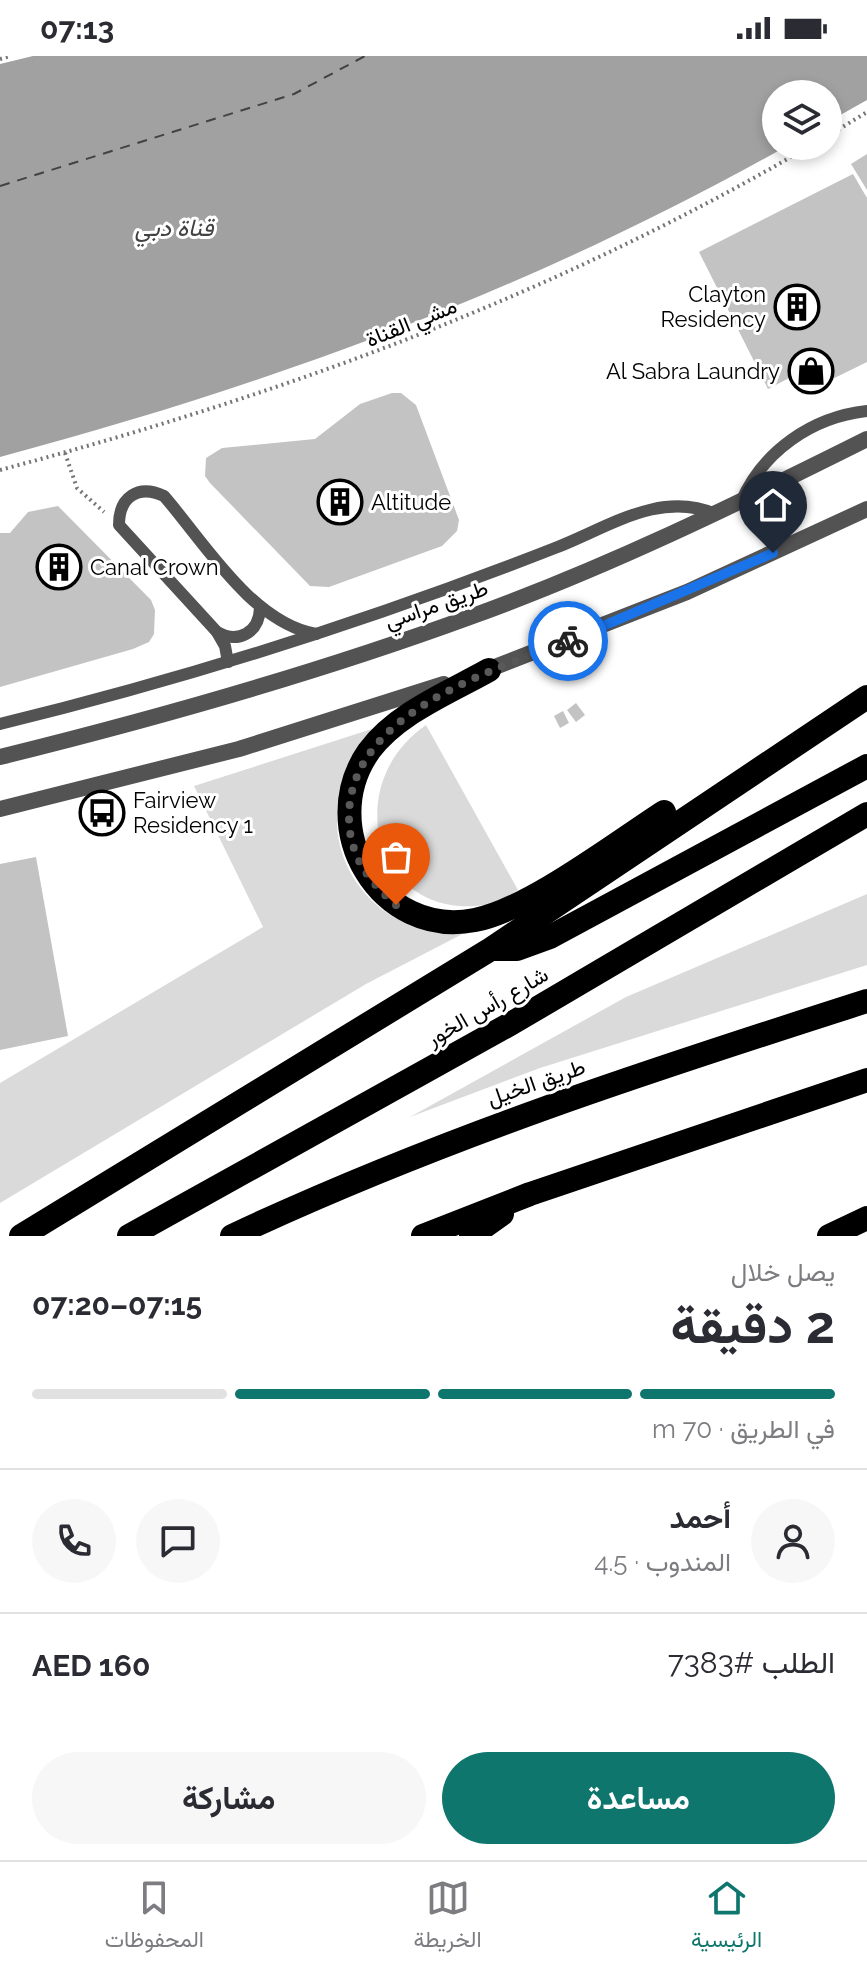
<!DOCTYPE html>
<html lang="ar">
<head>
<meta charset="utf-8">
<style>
	body { margin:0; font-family:Raleway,Vazirmatn,sans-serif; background:#f7f7f7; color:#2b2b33; direction:rtl; height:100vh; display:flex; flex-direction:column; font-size:30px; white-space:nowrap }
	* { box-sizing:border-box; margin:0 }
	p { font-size:26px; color:#7c7c81 }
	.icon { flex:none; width:44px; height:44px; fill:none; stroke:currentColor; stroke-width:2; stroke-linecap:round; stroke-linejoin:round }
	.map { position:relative; height:1180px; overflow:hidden; direction:ltr }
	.drawer { display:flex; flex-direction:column; background:#fff; flex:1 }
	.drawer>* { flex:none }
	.tools { position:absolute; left:762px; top:24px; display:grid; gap:16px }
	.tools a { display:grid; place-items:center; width:80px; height:80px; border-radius:50%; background:#fff; box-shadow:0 4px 12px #0003; font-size:40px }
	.pin { position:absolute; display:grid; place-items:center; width:68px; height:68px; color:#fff; margin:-82px -34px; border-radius:50% 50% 50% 0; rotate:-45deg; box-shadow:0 0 8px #0007 }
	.pin .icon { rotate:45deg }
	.courier { position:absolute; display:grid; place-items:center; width:80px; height:80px; margin:-40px; border:6px solid #1a73e8; border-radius:50%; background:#fff; color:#222; box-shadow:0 2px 10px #0007 }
	.overview em { font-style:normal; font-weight:700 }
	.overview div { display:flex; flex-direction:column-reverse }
	.overview { display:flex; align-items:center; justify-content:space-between; height:136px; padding:0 32px }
	h1 { font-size:52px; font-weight:700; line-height:60px }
	.bar { display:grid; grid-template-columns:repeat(4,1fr); gap:12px 8px; align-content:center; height:96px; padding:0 32px }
	.bar i { height:10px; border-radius:6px; background:#e1e1e2 }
	.bar .selected { background:#0f766e }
	.bar p { grid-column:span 4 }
	.line { display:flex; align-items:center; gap:20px; padding:0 32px; border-top:2px solid #e1e1e2 }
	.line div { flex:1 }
	.round { display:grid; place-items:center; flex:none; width:84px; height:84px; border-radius:42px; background:#f7f7f7 }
	.primary-button { display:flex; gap:16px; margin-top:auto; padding:16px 32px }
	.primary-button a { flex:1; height:92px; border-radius:48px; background:#0f766e; color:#fff; font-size:32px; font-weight:700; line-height:92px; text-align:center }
	.primary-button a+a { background:#f7f7f7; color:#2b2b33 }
	.status { display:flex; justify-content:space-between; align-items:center; height:56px; padding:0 40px; background:#fff; direction:ltr }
	.status svg { height:22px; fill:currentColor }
	.tab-bar { display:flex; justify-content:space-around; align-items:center; height:112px; border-top:2px solid #e1e1e2; background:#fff; font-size:22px; color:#7c7c81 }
	.tab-bar a { display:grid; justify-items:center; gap:4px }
	.tab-bar .selected { color:#0f766e }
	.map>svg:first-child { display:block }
</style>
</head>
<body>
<div class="status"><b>07:13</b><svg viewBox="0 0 49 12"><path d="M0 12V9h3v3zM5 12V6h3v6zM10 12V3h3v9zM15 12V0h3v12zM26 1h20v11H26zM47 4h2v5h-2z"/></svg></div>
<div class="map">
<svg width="867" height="1180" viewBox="0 0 867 1180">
	<rect width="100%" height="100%" fill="#fff"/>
	<g fill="#dadada">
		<path d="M 426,669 L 518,834 C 509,839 496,848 485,849 C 376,865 338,730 426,669 Z"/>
		<path d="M 375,672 C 364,692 347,715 341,737 C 324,794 363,857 419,871 C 435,875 456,872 474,872 L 366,928 L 0,1147 L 0,1027 L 263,871 L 194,730 Z"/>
		<path d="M 867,838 L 867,909 L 540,1012 L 410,1061 L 626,941 Z"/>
	</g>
	<path fill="#a1a1a1" d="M 33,0 L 867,0 L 867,44 L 828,66 L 828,38 L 776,38 L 776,90 L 787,90 C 537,231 277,327 0,401 L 0,8 Z"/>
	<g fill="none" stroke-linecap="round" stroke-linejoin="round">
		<path stroke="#424242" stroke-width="2" stroke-dasharray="10 8" stroke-linecap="butt" d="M 0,130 L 294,38 L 365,0"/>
	</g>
	<g fill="#c3c3c3">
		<path d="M 867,98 L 867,134 L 851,108 Z"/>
		<path d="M 853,118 L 867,142 L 867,306 L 802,338 L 793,320 L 768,333 L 699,196 Z"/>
		<path d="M 392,337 L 401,337 L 416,349 L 459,464 L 457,475 L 442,490 L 329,531 L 310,530 L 210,427 L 205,420 L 206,402 L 222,392 L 315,383 L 360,348 Z"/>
		<path d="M 58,450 L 151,544 L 155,554 L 154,578 L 149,586 L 133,593 L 0,631 L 0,477 L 10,477 L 28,456 Z"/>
		<path d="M 576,647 L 585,659 L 576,666 L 567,654 Z"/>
		<path d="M 563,655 L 569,667 L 560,672 L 554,660 Z"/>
		<path d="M 36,801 L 68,980 L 0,994 L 0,808 Z"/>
	</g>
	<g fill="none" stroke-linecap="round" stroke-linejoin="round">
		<g stroke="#757575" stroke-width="4" stroke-dasharray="2 4" stroke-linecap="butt">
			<path d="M 0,3 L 11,0"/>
			<path d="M 828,80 L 867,56"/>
			<path d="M 65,397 L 77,432 L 104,456"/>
			<path d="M 0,414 C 286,338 553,240 810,90"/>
		</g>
		<g stroke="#535353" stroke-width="12">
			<path d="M 741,446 C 763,395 812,361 867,355"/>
			<path d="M 217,576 C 238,588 259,577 260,552"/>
			<path d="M 228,606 L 225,590 L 217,576 L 119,469 C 119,441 138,428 164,440 C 204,486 252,567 316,578"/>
			<path d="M 0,668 C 189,622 374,563 555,492 C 607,472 660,434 715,458"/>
		</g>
		<g stroke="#535353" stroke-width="16">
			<path d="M 482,616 L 687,536 L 867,453"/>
			<path d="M 0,701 C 158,662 317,617 470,561 C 606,512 737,448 867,383"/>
			<path d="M 0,753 L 239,693 L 444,628"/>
		</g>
		<g stroke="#000" stroke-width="24">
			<path d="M 489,614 C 450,636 397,657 369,695 C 315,772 380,883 475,864 C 528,854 616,787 664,756"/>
			<path d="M 495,893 L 517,893 L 550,881 L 867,710"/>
			<path d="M 21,1180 L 491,893 L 867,641"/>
			<path d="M 129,1180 L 512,967 L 867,758"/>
			<path d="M 232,1180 C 441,1082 648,1015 867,945"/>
			<path d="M 423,1180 L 530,1138 L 867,1024"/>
			<path d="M 471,1180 L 502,1158"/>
			<path d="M 829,1180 L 867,1162"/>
		</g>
	</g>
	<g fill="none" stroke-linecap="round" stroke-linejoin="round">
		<path stroke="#595959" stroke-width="8" stroke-dasharray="0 14.4" d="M 396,849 C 368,825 349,799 349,761 C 349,657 490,616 568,585"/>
		<path stroke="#1a73e8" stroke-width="10" d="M 568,585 L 773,497"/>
	</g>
	<defs>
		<g id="building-ring" transform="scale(2.3)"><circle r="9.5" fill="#fff" stroke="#000" stroke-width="1.5"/><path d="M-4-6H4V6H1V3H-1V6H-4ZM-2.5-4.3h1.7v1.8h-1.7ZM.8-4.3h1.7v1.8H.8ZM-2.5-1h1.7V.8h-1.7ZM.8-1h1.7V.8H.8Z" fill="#000"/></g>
		<g id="shop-ring" transform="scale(2.3)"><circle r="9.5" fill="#fff" stroke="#000" stroke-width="1.5"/><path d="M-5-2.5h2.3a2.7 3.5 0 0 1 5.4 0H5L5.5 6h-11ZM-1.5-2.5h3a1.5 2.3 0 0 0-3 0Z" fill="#000"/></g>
		<g id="bus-ring" transform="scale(2.3)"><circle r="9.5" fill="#fff" stroke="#000" stroke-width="1.5"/><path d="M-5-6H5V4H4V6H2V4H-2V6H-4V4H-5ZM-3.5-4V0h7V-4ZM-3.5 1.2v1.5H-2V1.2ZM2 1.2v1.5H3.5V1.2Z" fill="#000"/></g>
	</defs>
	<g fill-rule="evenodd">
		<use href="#building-ring" x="797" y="251"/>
		<use href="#shop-ring" x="811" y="315"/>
		<use href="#building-ring" x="340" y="446"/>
		<use href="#building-ring" x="59" y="511"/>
		<use href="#bus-ring" x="102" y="757"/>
	</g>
	<g text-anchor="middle" stroke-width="6" stroke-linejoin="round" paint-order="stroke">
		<g font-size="22" fill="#000" stroke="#fff" text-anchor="start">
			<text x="766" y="246" text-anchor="end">Clayton<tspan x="766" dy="25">Residency</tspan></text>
			<text x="780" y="323" text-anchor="end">Al Sabra Laundry</text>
			<text x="371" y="454">Altitude</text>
			<text x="90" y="519">Canal Crown</text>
			<text x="133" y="752">Fairview<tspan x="133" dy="25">Residency 1</tspan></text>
		</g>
		<g font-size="22" fill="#000" stroke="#fff">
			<text transform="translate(411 266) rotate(-22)" y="8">مشي القناة</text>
			<text transform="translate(436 548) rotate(-19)" y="8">طريق مراسي</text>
			<text transform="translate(487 950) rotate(-30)" y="8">شارع رأس الخور</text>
			<text transform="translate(536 1026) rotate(-19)" y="8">طريق الخيل</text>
		</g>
		<g font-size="24" font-style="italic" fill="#424242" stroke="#fff">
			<text x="174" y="180">قناة دبي</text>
		</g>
	</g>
</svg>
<div class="tools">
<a><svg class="icon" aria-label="layers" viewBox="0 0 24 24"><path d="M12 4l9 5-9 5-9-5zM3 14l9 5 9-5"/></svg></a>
</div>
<div class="pin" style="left:396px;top:849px;background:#ea580c"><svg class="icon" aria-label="bag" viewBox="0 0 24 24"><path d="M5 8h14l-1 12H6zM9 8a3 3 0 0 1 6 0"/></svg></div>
<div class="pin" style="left:773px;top:497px;background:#1f2937"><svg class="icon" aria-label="home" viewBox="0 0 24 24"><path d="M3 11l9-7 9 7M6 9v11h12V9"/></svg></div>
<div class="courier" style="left:568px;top:585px"><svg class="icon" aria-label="bike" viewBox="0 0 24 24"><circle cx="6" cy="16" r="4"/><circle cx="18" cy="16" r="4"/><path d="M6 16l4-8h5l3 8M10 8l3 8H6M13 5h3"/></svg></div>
</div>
<section class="drawer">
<div class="overview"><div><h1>2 دقيقة</h1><p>يصل خلال</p></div><em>07:15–07:20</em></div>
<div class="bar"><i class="selected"></i><i class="selected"></i><i class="selected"></i><i></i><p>في الطريق · 70 m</p></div>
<div class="line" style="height:144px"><a class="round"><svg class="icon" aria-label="person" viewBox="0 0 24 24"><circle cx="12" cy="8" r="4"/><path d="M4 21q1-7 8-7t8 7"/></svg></a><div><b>أحمد</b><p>المندوب · 4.5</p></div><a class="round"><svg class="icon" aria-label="chat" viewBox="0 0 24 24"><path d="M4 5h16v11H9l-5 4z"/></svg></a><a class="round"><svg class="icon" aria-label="phone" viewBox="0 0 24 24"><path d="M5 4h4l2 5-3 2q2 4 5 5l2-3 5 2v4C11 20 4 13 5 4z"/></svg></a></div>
<div class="line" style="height:104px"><div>الطلب #7383</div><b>AED 160</b></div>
<div class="primary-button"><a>مساعدة</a><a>مشاركة</a></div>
</section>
<nav class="tab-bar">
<a class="selected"><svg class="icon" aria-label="home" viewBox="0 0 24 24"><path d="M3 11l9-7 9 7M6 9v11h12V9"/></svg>الرئيسية</a>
<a><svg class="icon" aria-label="map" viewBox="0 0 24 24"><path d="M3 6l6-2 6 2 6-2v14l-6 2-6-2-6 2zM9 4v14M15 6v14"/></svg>الخريطة</a>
<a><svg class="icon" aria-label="saved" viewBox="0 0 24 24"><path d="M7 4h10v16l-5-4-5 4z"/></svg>المحفوظات</a>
</nav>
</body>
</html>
